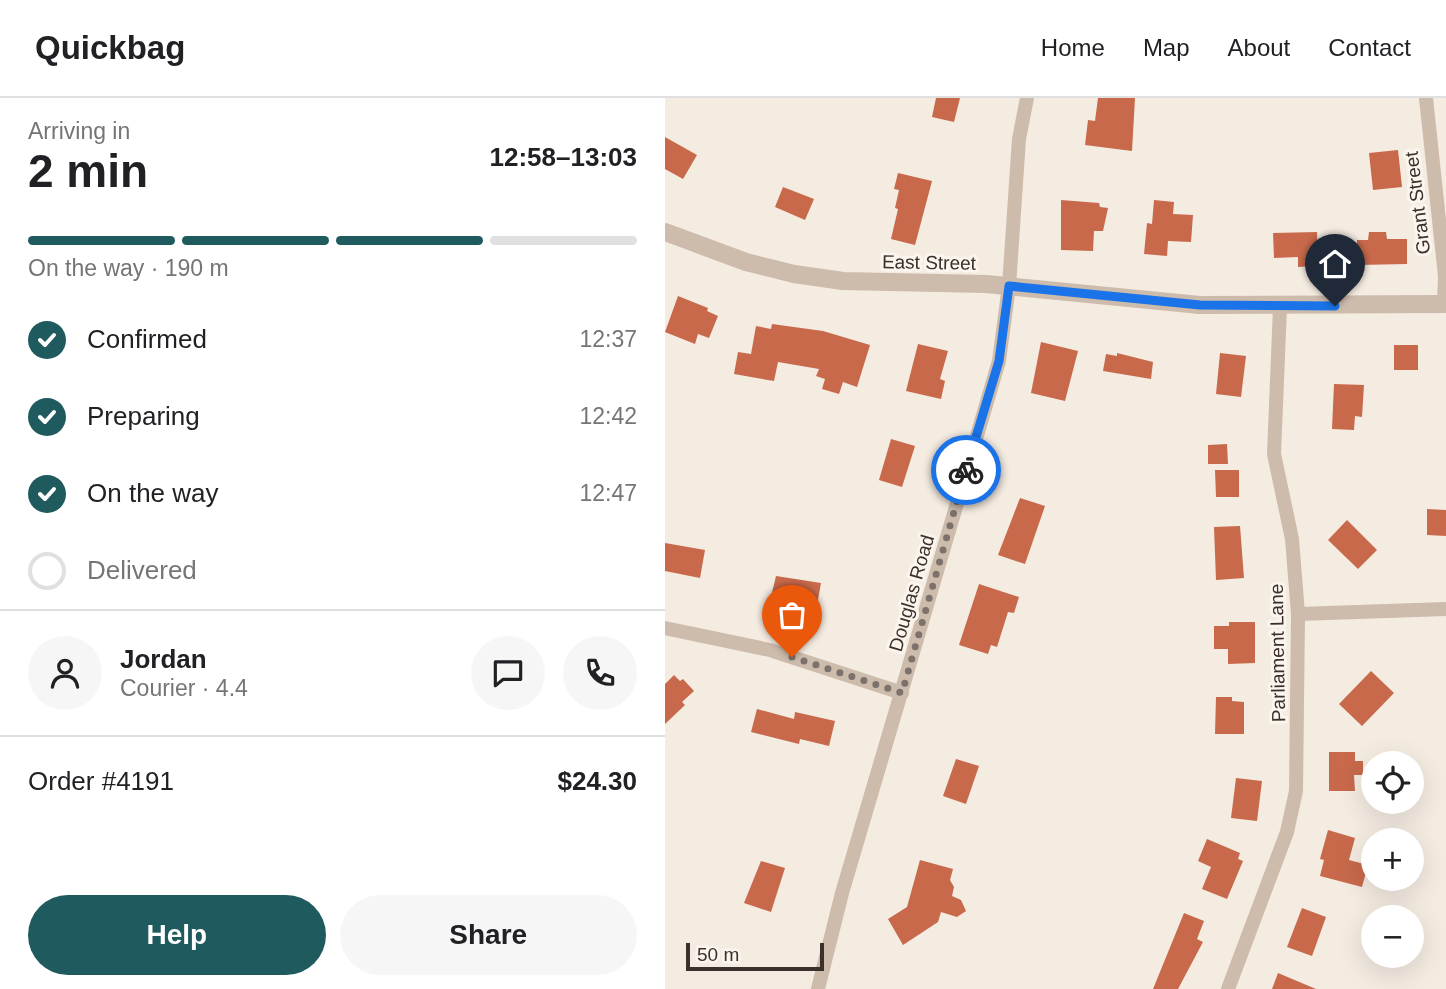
<!DOCTYPE html>
<html lang="en">
<head>
<meta charset="utf-8">
<style>
	body { margin:0; font-family:Helvetica,sans-serif; background:#f6f6f6; color:#202124; height:100vh; display:flex; flex-direction:column; font-size:26px; white-space:nowrap }
	* { box-sizing:border-box; margin:0 }
	p { font-size:23px; color:#757577 }
	.icon { flex:none; width:38px; height:38px; fill:none; stroke:currentColor; stroke-width:2; stroke-linecap:round; stroke-linejoin:round }
	.map { position:relative; flex:1; overflow:hidden }
	.drawer { display:flex; flex-direction:column; background:#fff; width:665px }
	.drawer>* { flex:none }
	.fabs { position:absolute; left:696px; top:653px; display:grid; gap:14px }
	.fabs a { display:grid; place-items:center; width:63px; height:63px; border-radius:50%; background:#fff; box-shadow:0 7px 28px #0002; font-size:35px }
	.scale { position:absolute; left:21px; bottom:18px; width:138px; box-sizing:border-box; padding-left:7px; border:4px solid #3b302b; border-top:0; font-size:19px; line-height:24px; white-space:nowrap; color:#3b302b; -webkit-text-stroke:5px #fbf5ee; paint-order:stroke }
	.pin { position:absolute; display:grid; place-items:center; width:60px; height:60px; color:#fff; margin:-72px -30px; border-radius:50% 50% 50% 0; rotate:-45deg; box-shadow:0 0 7px #0007 }
	.pin .icon { rotate:45deg }
	.courier { position:absolute; display:grid; place-items:center; width:70px; height:70px; margin:-35px; border:5px solid #1a73e8; border-radius:50%; background:#fff; color:#222; box-shadow:0 2px 9px #0007 }
	.headline em { font-style:normal; font-weight:800 }
	.headline div { display:flex; flex-direction:column-reverse }
	.headline { display:flex; align-items:center; justify-content:space-between; height:119px; padding:0 28px }
	h1 { font-size:46px; font-weight:800; line-height:52px }
	.bar { display:grid; grid-template-columns:repeat(4,1fr); gap:10px 7px; align-content:center; height:84px; padding:0 28px }
	.bar i { height:9px; border-radius:5px; background:#e0e0e0 }
	.bar .on { background:#1f5a5e }
	.bar p { grid-column:span 4 }
	.line { display:flex; align-items:center; gap:18px; padding:0 28px; border-top:2px solid #e0e0e0 }
	.line div { flex:1 }
	.round { display:grid; place-items:center; flex:none; width:74px; height:74px; border-radius:37px; background:#f6f6f6 }
	ol { padding:0 28px; list-style:none }
	li { display:flex; align-items:center; gap:21px; height:77px }
	li p { margin-inline-start:auto }
	li .icon { padding:7px; border-radius:50%; background:#1f5a5e; color:#fff; stroke-width:4 }
	li:last-child { color:#757577 }
	li i { width:38px; height:38px; border:4px solid #e0e0e0; border-radius:50% }
	.action { display:flex; gap:14px; margin-top:auto; padding:14px 28px }
	.action a { flex:1; height:80px; border-radius:42px; background:#1f5a5e; color:#fff; font-size:28px; font-weight:800; line-height:80px; text-align:center }
	.action a+a { background:#f6f6f6; color:#202124 }
	header { display:flex; align-items:center; gap:42px; box-sizing:border-box; height:98px; padding:0 35px; background:#fff; border-bottom:2px solid #e0e0e0 }
	header strong { font-size:33px }
	nav { display:flex; gap:38px; margin-inline-start:auto; font-size:24px }
	main { display:flex; flex:1; min-height:0 }
	.map>svg:first-child { display:block }
</style>
</head>
<body>
<header>
<strong>Quickbag</strong>
<nav><a>Home</a><a>Map</a><a>About</a><a>Contact</a></nav>
</header>
<main>
<section class="drawer">
<div class="headline"><div><h1>2 min</h1><p>Arriving in</p></div><em>12:58–13:03</em></div>
<div class="bar"><i class="on"></i><i class="on"></i><i class="on"></i><i></i><p>On the way · 190 m</p></div>
<ol>
<li><svg class="icon" aria-label="check" viewBox="0 0 24 24"><path d="M5 12l5 5 9-10"/></svg>Confirmed<p>12:37</p></li>
<li><svg class="icon" aria-label="check" viewBox="0 0 24 24"><path d="M5 12l5 5 9-10"/></svg>Preparing<p>12:42</p></li>
<li><svg class="icon" aria-label="check" viewBox="0 0 24 24"><path d="M5 12l5 5 9-10"/></svg>On the way<p>12:47</p></li>
<li><i></i>Delivered</li>
</ol>
<div class="line" style="height:126px"><a class="round"><svg class="icon" aria-label="person" viewBox="0 0 24 24"><circle cx="12" cy="8" r="4"/><path d="M4 21q1-7 8-7t8 7"/></svg></a><div><b>Jordan</b><p>Courier · 4.4</p></div><a class="round"><svg class="icon" aria-label="chat" viewBox="0 0 24 24"><path d="M4 5h16v11H9l-5 4z"/></svg></a><a class="round"><svg class="icon" aria-label="phone" viewBox="0 0 24 24"><path d="M5 4h4l2 5-3 2q2 4 5 5l2-3 5 2v4C11 20 4 13 5 4z"/></svg></a></div>
<div class="line" style="height:91px"><div>Order #4191</div><b>$24.30</b></div>
<div class="action"><a>Help</a><a>Share</a></div>
</section>
<div class="map">
<svg width="781" height="891" viewBox="0 0 781 891">
	<rect width="100%" height="100%" fill="#f4ebe1"/>
	<g fill="#c8694b">
		<path d="M 271,0 L 295,0 L 289,24 L 267,19 Z"/>
		<path d="M 433,0 L 470,0 L 467,53 L 420,47 L 423,22 L 430,23 Z"/>
		<path d="M 0,39 L 32,57 L 18,81 L 0,71 Z"/>
		<path d="M 733,52 L 737,89 L 708,92 L 704,55 Z"/>
		<path d="M 233,75 L 267,83 L 250,147 L 226,141 L 233,111 L 230,110 L 234,92 L 229,91 Z"/>
		<path d="M 118,89 L 149,101 L 140,122 L 110,109 Z"/>
		<path d="M 396,102 L 434,105 L 435,109 L 443,110 L 438,133 L 429,133 L 428,153 L 396,152 Z"/>
		<path d="M 489,102 L 509,104 L 508,116 L 528,117 L 526,144 L 503,143 L 502,158 L 479,156 L 482,125 L 487,126 Z"/>
		<path d="M 652,134 L 653,168 L 633,169 L 633,159 L 609,160 L 608,135 Z"/>
		<path d="M 704,134 L 721,134 L 722,141 L 742,141 L 742,166 L 692,167 L 692,142 L 703,142 Z"/>
		<path d="M 13,198 L 43,210 L 42,213 L 53,218 L 44,240 L 33,236 L 30,246 L 0,234 Z"/>
		<path d="M 107,226 L 158,233 L 205,247 L 192,289 L 178,284 L 174,296 L 157,291 L 160,281 L 151,278 L 154,271 L 113,264 L 109,283 L 69,276 L 73,254 L 86,256 L 91,228 L 106,231 Z"/>
		<path d="M 376,244 L 413,253 L 400,303 L 366,295 Z"/>
		<path d="M 253,246 L 283,253 L 275,281 L 280,283 L 276,301 L 241,293 Z"/>
		<rect x="729" y="247" width="24" height="25"/>
		<path d="M 452,255 L 488,264 L 486,281 L 438,273 L 441,256 L 452,258 Z"/>
		<path d="M 555,255 L 581,258 L 576,299 L 551,296 Z"/>
		<path d="M 669,286 L 699,287 L 697,319 L 690,318 L 689,332 L 667,331 Z"/>
		<path d="M 226,341 L 250,348 L 237,389 L 214,382 Z"/>
		<path d="M 562,346 L 563,366 L 543,366 L 543,347 Z"/>
		<path d="M 550,372 L 574,372 L 574,399 L 551,399 Z"/>
		<path d="M 355,400 L 380,408 L 360,466 L 333,457 Z"/>
		<path d="M 762,411 L 781,412 L 781,438 L 762,437 Z"/>
		<path d="M 682,422 L 712,452 L 693,471 L 663,442 Z"/>
		<path d="M 575,428 L 579,480 L 551,482 L 549,429 Z"/>
		<path d="M 0,445 L 40,452 L 35,480 L 0,473 Z"/>
		<path d="M 111,478 L 156,485 L 152,507 L 106,499 Z"/>
		<path d="M 314,486 L 354,499 L 349,515 L 343,514 L 332,549 L 326,547 L 323,556 L 294,547 Z"/>
		<path d="M 564,524 L 590,524 L 590,565 L 563,566 L 563,551 L 549,551 L 549,528 L 564,528 Z"/>
		<path d="M 706,573 L 729,595 L 697,628 L 674,606 Z"/>
		<path d="M 9,577 L 15,583 L 18,581 L 29,593 L 17,604 L 20,607 L 0,626 L 0,586 Z"/>
		<path d="M 551,599 L 567,599 L 567,603 L 579,604 L 579,636 L 550,636 Z"/>
		<path d="M 92,611 L 129,621 L 130,614 L 170,623 L 164,648 L 135,641 L 134,646 L 86,634 Z"/>
		<path d="M 664,654 L 690,654 L 690,663 L 698,663 L 698,677 L 689,677 L 690,693 L 664,693 Z"/>
		<path d="M 291,661 L 314,668 L 301,706 L 278,698 Z"/>
		<path d="M 571,680 L 597,683 L 592,723 L 566,720 Z"/>
		<path d="M 663,732 L 690,740 L 684,762 L 703,767 L 697,789 L 655,778 L 659,762 L 655,761 Z"/>
		<path d="M 542,741 L 575,755 L 573,761 L 578,763 L 562,801 L 537,791 L 546,769 L 533,763 Z"/>
		<path d="M 255,762 L 288,771 L 285,782 L 289,789 L 287,798 L 296,802 L 301,813 L 292,819 L 276,814 L 273,824 L 238,847 L 223,821 L 242,809 Z"/>
		<path d="M 96,763 L 120,770 L 106,814 L 79,805 Z"/>
		<path d="M 637,810 L 661,819 L 647,858 L 622,849 Z"/>
		<path d="M 519,815 L 539,823 L 532,841 L 538,844 L 513,891 L 488,891 Z"/>
		<path d="M 613,875 L 651,891 L 607,891 Z"/>
	</g>
	<g fill="none" stroke-linecap="round" stroke-linejoin="round">
		<g stroke="#cdbbac" stroke-width="14">
			<path d="M 761,0 L 780,178 L 779,206"/>
			<path d="M 633,516 L 781,511"/>
			<path d="M 0,530 L 105,552 L 237,595"/>
			<path d="M 153,891 L 177,795 L 334,263 L 344,188 L 354,41 L 362,0"/>
			<path d="M 563,891 L 622,734 L 631,693 L 633,516 L 627,441 L 609,356 L 615,209"/>
		</g>
		<path stroke="#cdbbac" stroke-width="18" d="M 0,134 L 81,164 L 129,176 L 178,183 L 321,186 L 535,207 L 781,206"/>
	</g>
	<g fill="none" stroke-linecap="round" stroke-linejoin="round">
		<path stroke="#7c716b" stroke-width="7" stroke-dasharray="0 12.6" d="M 127,559 L 237,595 L 301,372"/>
		<path stroke="#1a73e8" stroke-width="9" d="M 301,372 L 334,263 L 344,188 L 535,207 L 670,208"/>
	</g>
	<g text-anchor="middle" stroke-width="6" stroke-linejoin="round" paint-order="stroke">
		<g font-size="19" fill="#3b302b" stroke="#fbf5ee">
			<text transform="translate(752 105) rotate(-97)" y="7">Grant Street</text>
			<text transform="translate(264 164) rotate(1)" y="7">East Street</text>
			<text transform="translate(246 495) rotate(-74)" y="7">Douglas Road</text>
			<text transform="translate(612 555) rotate(-91)" y="7">Parliament Lane</text>
		</g>
	</g>
</svg>
<div class="fabs">
<a><svg class="icon" aria-label="locate" viewBox="0 0 24 24"><circle cx="12" cy="12" r="6"/><path d="M12 2v4M12 18v4M2 12h4M18 12h4"/></svg></a>
<a>+</a>
<a>−</a>
</div>
<div class="scale">50 m</div>
<div class="pin" style="left:127px;top:559px;background:#ea580c"><svg class="icon" aria-label="bag" viewBox="0 0 24 24"><path d="M5 8h14l-1 12H6zM9 8a3 3 0 0 1 6 0"/></svg></div>
<div class="pin" style="left:670px;top:208px;background:#1f2937"><svg class="icon" aria-label="home" viewBox="0 0 24 24"><path d="M3 11l9-7 9 7M6 9v11h12V9"/></svg></div>
<div class="courier" style="left:301px;top:372px"><svg class="icon" aria-label="bike" viewBox="0 0 24 24"><circle cx="6" cy="16" r="4"/><circle cx="18" cy="16" r="4"/><path d="M6 16l4-8h5l3 8M10 8l3 8H6M13 5h3"/></svg></div>
</div>
</main>
</body>
</html>
